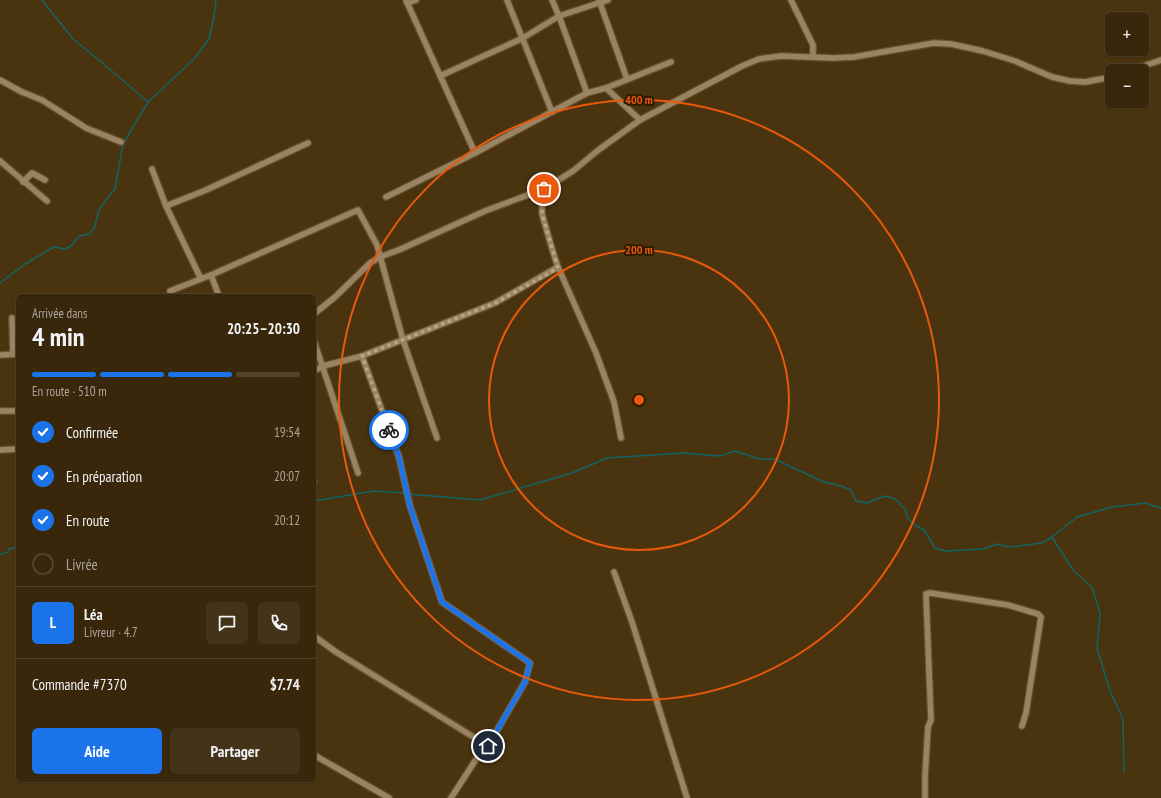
<!DOCTYPE html>
<html lang="fr">
<head>
<meta charset="utf-8">
<style>
	body { margin:0; font-family:"PT Sans Narrow",sans-serif; background:#433319; color:#f1f3f6; height:100vh; display:flex; flex-direction:column; font-size:15px; white-space:nowrap }
	* { box-sizing:border-box; margin:0 }
	p { font-size:13px; color:#aba59d }
	.icon { flex:none; width:22px; height:22px; fill:none; stroke:currentColor; stroke-width:2; stroke-linecap:round; stroke-linejoin:round }
	.map { position:relative; flex:1; overflow:hidden }
	.panel { position:absolute; left:16px; top:294px; width:300px; height:488px; display:flex; flex-direction:column; background:#38270b; border-radius:6px; box-shadow:0 1px 3px #0004,0 0 0 1px #52442c }
	.panel>* { flex:none }
	.controls { position:absolute; left:1105px; top:12px; display:grid; gap:8px }
	.controls a { display:grid; place-items:center; width:44px; height:44px; border-radius:6px; background:#38270b; box-shadow:0 1px 3px #0004,0 0 0 1px #52442c; font-size:20px }
	.pin { position:absolute; display:grid; place-items:center; width:34px; height:34px; color:#fff; margin:-17px; border:2px solid #fff; border-radius:50%; box-shadow:0 1px 4px #0007 }
	.courier { position:absolute; display:grid; place-items:center; width:40px; height:40px; margin:-20px; border:3px solid #1a73e8; border-radius:50%; background:#fff; color:#222; box-shadow:0 1px 5px #0007 }
	.head em { font-style:normal; font-weight:800 }
	.head div { display:flex; flex-direction:column-reverse }
	.head { display:flex; align-items:center; justify-content:space-between; height:68px; padding:0 16px }
	h1 { font-size:26px; font-weight:800; line-height:30px }
	.bar { display:grid; grid-template-columns:repeat(4,1fr); gap:6px 4px; align-content:center; height:48px; padding:0 16px }
	.bar i { height:5px; border-radius:3px; background:#52442c }
	.bar .current { background:#1a73e8 }
	.bar p { grid-column:span 4 }
	.line { display:flex; align-items:center; gap:10px; padding:0 16px; border-top:1px solid #52442c }
	.line div { flex:1 }
	.round { display:grid; place-items:center; flex:none; width:42px; height:42px; border-radius:6px; background:#433319 }
	ol { padding:0 16px; list-style:none }
	li { display:flex; align-items:center; gap:12px; height:44px }
	li p { margin-inline-start:auto }
	li .icon { padding:4px; border-radius:50%; background:#1a73e8; color:#fff; stroke-width:4 }
	li:last-child { color:#aba59d }
	li i { width:22px; height:22px; border:2px solid #52442c; border-radius:50% }
	.cta { display:flex; gap:8px; margin-top:auto; padding:8px 16px }
	.cta a { flex:1; height:46px; border-radius:6px; background:#1a73e8; color:#fff; font-size:16px; font-weight:800; line-height:46px; text-align:center }
	.cta a+a { background:#433319; color:#f1f3f6 }
	.map>svg:first-child { display:block }
</style>
</head>
<body>
<div class="map">
<svg width="1161" height="798" viewBox="0 0 1161 798">
	<rect width="100%" height="100%" fill="#4a340f"/>
	<g fill="none" stroke-linecap="round" stroke-linejoin="round">
		<g stroke="#126466" stroke-width="1.5">
			<path d="M 42,0 L 73,39 L 99,60 L 148,102"/>
			<path d="M 0,283 L 25,264 L 54,247 L 65,249 L 71,246 L 79,236 L 89,234 L 94,229 L 99,210 L 106,200 L 115,189 L 122,149 L 127,137 L 148,102 L 194,59 L 209,39 L 214,17 L 216,0"/>
			<path d="M 409,494 L 480,500 L 572,473 L 607,458 L 683,453 L 720,456 L 735,451 L 760,459 L 774,459 L 824,482 L 841,486 L 851,490 L 856,501 L 867,503 L 885,496 L 895,499 L 905,509 L 908,518 L 915,525 L 924,530 L 935,548 L 945,551 L 984,549 L 997,544 L 1009,547 L 1042,543 L 1052,537 L 1077,517 L 1112,507 L 1145,503 L 1161,508"/>
			<path d="M 314,501 L 374,491 L 405,493"/>
			<path d="M 1052,537 L 1073,570 L 1092,587 L 1100,613 L 1097,648 L 1110,691 L 1123,719 L 1124,772"/>
			<path d="M 0,555 L 8,552 L 10,548 L 11,549 L 18,546"/>
		</g>
		<g stroke="#66502b" stroke-width="8">
			<g id="minor">
				<path d="M 406,0 L 475,153"/>
				<path d="M 507,0 L 552,112"/>
				<path d="M 552,0 L 559,16 L 587,93"/>
				<path d="M 599,0 L 627,79"/>
				<path d="M 791,0 L 813,45 L 813,57"/>
				<path d="M 407,3 L 416,0"/>
				<path d="M 1128,71 L 1161,60"/>
				<path d="M 440,76 L 523,38 L 559,16 L 608,0"/>
				<path d="M 0,80 L 22,92 L 42,100 L 86,128 L 121,142"/>
				<path d="M 606,88 L 640,120"/>
				<path d="M 0,161 L 47,201"/>
				<path d="M 152,169 L 166,206 L 201,279"/>
				<path d="M 23,182 L 32,173 L 45,180"/>
				<path d="M 544,189 L 548,199 L 542,206 L 542,214 L 553,252 L 558,267 L 596,353 L 614,402 L 621,438"/>
				<path d="M 386,197 L 475,153 L 587,93 L 606,88 L 671,62"/>
				<path d="M 166,206 L 206,190 L 308,143"/>
				<path d="M 211,275 L 219,296"/>
				<path d="M 172,296 L 170,291 L 211,275 L 358,210 L 377,245 L 403,340 L 437,438"/>
				<path d="M 314,314 L 335,297 L 370,263 L 380,257 L 401,249 L 485,211 L 544,189 L 573,171 L 597,151 L 640,120 L 742,66 L 759,59 L 781,56 L 833,58 L 854,57 L 934,43 L 951,44 L 983,51 L 1015,61 L 1052,77 L 1070,81 L 1085,82 L 1112,77"/>
				<path d="M 12,318 L 13,354"/>
				<path d="M 314,341 L 358,473"/>
				<path d="M 0,355 L 18,354"/>
				<path d="M 362,356 L 399,457 L 410,506 L 442,602 L 530,663 L 525,682 L 488,746 L 484,747 L 451,798"/>
				<path d="M 314,371 L 323,366 L 362,356 L 495,303 L 558,267"/>
				<path d="M 0,411 L 18,411"/>
				<path d="M 0,450 L 18,449"/>
				<path d="M 314,481 L 314,482"/>
				<path d="M 614,572 L 632,622 L 687,798"/>
				<path d="M 314,636 L 336,652 L 488,746"/>
				<path d="M 314,755 L 389,798"/>
				<path d="M 925,798 L 925,777 L 928,727 L 931,720 L 926,594 L 930,593 L 1008,605 L 1038,614 L 1041,617 L 1026,713 L 1022,726"/>
			</g>
		</g>
		<use href="#minor" stroke="#998362" stroke-width="5.5"/>
	</g>
	<g fill="none" stroke-linecap="round" stroke-linejoin="round">
		<path stroke="#bba482" stroke-width="4" stroke-dasharray="0 7.2" d="M 389,430 L 362,356 L 495,303 L 558,268 L 542,214 L 542,206 L 548,199 L 544,189"/>
		<path stroke="#1a73e8" stroke-width="5" d="M 389,430 L 399,457 L 410,506 L 442,602 L 530,663 L 525,682 L 488,746"/>
	</g>
	<g fill="none" stroke="#e8590c" stroke-width="2">
		<circle cx="639" cy="400" r="150"/>
		<circle cx="639" cy="400" r="300"/>
	</g>
	<circle cx="639" cy="400" r="6" fill="#e8590c" stroke="#2d1c00" stroke-width="2"/>
	<g font-size="12" text-anchor="middle" font-weight="bold" fill="#e8590c" stroke="#2d1c00" stroke-width="4" stroke-linejoin="round" paint-order="stroke">
		<text x="639" y="104">400 m</text>
		<text x="639" y="254">200 m</text>
	</g>
</svg>
<div class="controls">
<a>+</a>
<a>−</a>
</div>
<div class="pin" style="left:544px;top:189px;background:#ea580c"><svg class="icon" aria-label="bag" viewBox="0 0 24 24"><path d="M5 8h14l-1 12H6zM9 8a3 3 0 0 1 6 0"/></svg></div>
<div class="pin" style="left:488px;top:746px;background:#1f2937"><svg class="icon" aria-label="home" viewBox="0 0 24 24"><path d="M3 11l9-7 9 7M6 9v11h12V9"/></svg></div>
<div class="courier" style="left:389px;top:430px"><svg class="icon" aria-label="bike" viewBox="0 0 24 24"><circle cx="6" cy="16" r="4"/><circle cx="18" cy="16" r="4"/><path d="M6 16l4-8h5l3 8M10 8l3 8H6M13 5h3"/></svg></div>
<section class="panel">
<div class="head"><div><h1>4 min</h1><p>Arrivée dans</p></div><em>20:25–20:30</em></div>
<div class="bar"><i class="current"></i><i class="current"></i><i class="current"></i><i></i><p>En route · 510 m</p></div>
<ol>
<li><svg class="icon" aria-label="check" viewBox="0 0 24 24"><path d="M5 12l5 5 9-10"/></svg>Confirmée<p>19:54</p></li>
<li><svg class="icon" aria-label="check" viewBox="0 0 24 24"><path d="M5 12l5 5 9-10"/></svg>En préparation<p>20:07</p></li>
<li><svg class="icon" aria-label="check" viewBox="0 0 24 24"><path d="M5 12l5 5 9-10"/></svg>En route<p>20:12</p></li>
<li><i></i>Livrée</li>
</ol>
<div class="line" style="height:72px"><b class="round" style="background:#1a73e8;color:#fff">L</b><div><b>Léa</b><p>Livreur · 4.7</p></div><a class="round"><svg class="icon" aria-label="chat" viewBox="0 0 24 24"><path d="M4 5h16v11H9l-5 4z"/></svg></a><a class="round"><svg class="icon" aria-label="phone" viewBox="0 0 24 24"><path d="M5 4h4l2 5-3 2q2 4 5 5l2-3 5 2v4C11 20 4 13 5 4z"/></svg></a></div>
<div class="line" style="height:52px"><div>Commande #7370</div><b>$7.74</b></div>
<div class="cta"><a>Aide</a><a>Partager</a></div>
</section>
</div>
</body>
</html>
